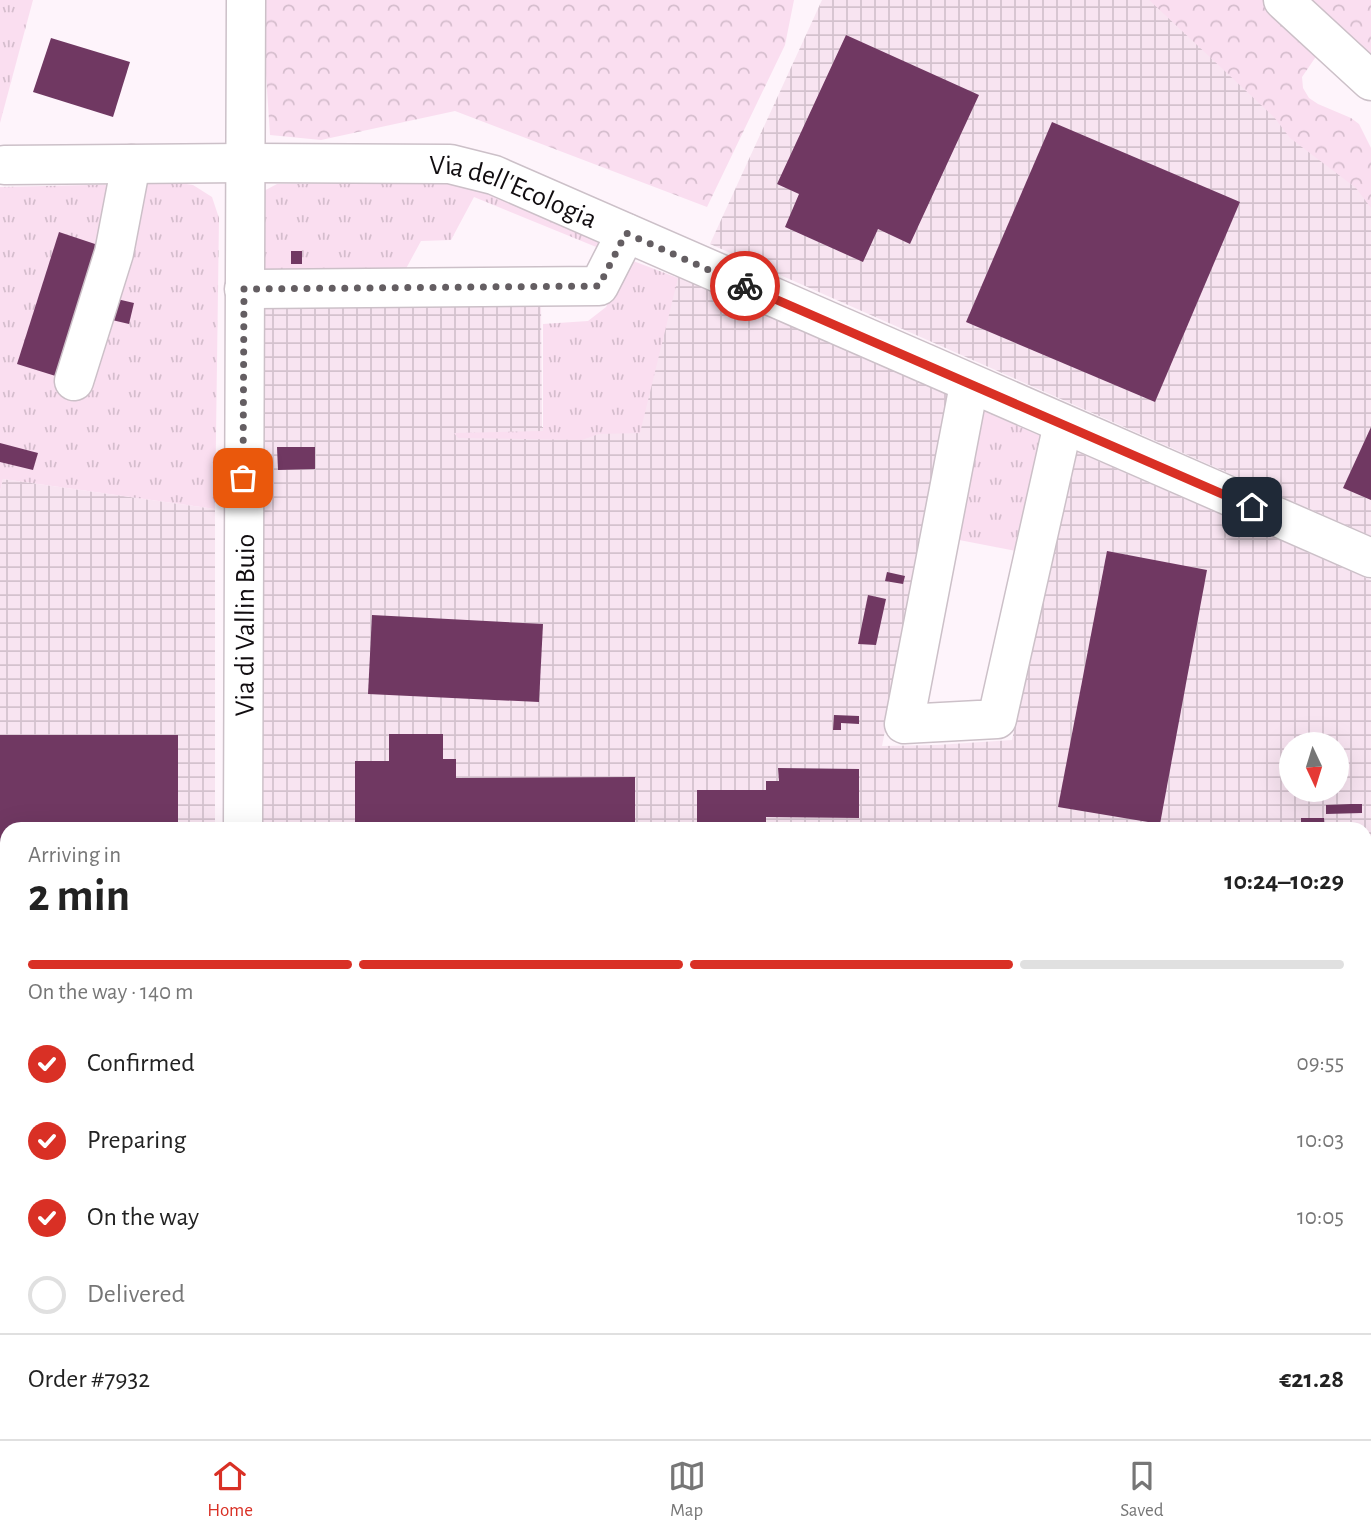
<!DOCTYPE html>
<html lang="en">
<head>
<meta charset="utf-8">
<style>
	body { margin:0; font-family:"Alegreya Sans",sans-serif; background:#f2f2f2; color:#222; height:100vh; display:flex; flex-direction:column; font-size:26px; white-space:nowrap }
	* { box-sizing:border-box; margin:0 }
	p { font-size:23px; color:#767676 }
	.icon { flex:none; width:38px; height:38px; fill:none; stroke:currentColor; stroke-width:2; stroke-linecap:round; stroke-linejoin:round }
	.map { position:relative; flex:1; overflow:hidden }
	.drawer { position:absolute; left:0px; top:822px; width:1372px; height:618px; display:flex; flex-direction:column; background:#fff; border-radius:21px 21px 0 0; box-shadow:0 7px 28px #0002 }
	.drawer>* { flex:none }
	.needle { width:46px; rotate:176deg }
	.tools { position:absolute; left:1279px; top:732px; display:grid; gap:14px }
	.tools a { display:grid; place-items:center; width:70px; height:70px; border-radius:50%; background:#fff; box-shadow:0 7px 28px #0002; font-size:35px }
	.pin { position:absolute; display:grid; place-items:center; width:60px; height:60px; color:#fff; margin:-30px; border-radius:14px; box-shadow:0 4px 10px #0006 }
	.courier { position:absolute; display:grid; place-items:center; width:70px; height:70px; margin:-35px; border:5px solid #d93025; border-radius:50%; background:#fff; color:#222; box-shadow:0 2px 9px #0007 }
	.headline em { font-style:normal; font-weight:700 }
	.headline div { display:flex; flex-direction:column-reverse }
	.headline { display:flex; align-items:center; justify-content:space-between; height:119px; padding:0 28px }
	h1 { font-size:46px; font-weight:700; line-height:52px }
	.bar { display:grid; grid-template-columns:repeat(4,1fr); gap:10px 7px; align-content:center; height:84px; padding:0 28px }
	.bar i { height:9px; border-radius:5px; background:#e0e0e0 }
	.bar .selected { background:#d93025 }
	.bar p { grid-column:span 4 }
	.line { display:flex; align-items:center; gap:18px; padding:0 28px; border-top:2px solid #e0e0e0 }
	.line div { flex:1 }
	ol { padding:0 28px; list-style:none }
	li { display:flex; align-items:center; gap:21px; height:77px }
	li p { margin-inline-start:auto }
	li .icon { padding:7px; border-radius:50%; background:#d93025; color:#fff; stroke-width:4 }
	li:last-child { color:#767676 }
	li i { width:38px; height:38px; border:4px solid #e0e0e0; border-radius:50% }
	.menu { display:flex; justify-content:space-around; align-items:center; height:98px; border-top:2px solid #e0e0e0; background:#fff; font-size:19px; color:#767676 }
	.menu a { display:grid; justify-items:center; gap:4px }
	.menu .selected { color:#d93025 }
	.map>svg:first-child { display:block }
</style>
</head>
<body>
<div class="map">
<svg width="1371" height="1439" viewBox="0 0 1371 1439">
	<defs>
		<pattern id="industrial-grid" width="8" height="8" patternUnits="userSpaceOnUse" patternTransform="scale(1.75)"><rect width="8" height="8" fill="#f8e4f1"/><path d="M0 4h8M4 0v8" fill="none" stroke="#d4c2ce"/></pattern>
		<pattern id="grass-tufts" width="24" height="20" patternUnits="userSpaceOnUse" patternTransform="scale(1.75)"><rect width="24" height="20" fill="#fadef0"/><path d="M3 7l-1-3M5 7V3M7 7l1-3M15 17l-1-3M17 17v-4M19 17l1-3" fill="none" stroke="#d5bdcd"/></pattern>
		<pattern id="forest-crowns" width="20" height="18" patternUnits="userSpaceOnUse" patternTransform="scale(1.75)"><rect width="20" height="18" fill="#fadef0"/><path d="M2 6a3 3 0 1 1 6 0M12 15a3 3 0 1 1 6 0" fill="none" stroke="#d5bdcd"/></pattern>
		<pattern id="water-ripples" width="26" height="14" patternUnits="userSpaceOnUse" patternTransform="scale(1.75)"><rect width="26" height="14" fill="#99f6d9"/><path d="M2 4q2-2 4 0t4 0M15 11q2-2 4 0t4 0" fill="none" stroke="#83d2b9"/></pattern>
	</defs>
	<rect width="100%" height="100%" fill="#fef4fb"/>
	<g fill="url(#industrial-grid)" fill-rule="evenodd">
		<path d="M 822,0 L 1162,0 L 1371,197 L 1371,536 L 710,244 Z"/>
		<path d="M 677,274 L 952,396 L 882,746 L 937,745 L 1012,740 L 1073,450 L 1371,580 L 1371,1100 L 1365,1101 L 1365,830 L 260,829 L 259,301 L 541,300 L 542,427 L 640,428 ZM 1292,744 L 1337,744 L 1337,789 L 1292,789 Z"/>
		<path d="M 3,479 L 215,509 L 215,829 L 7,830 L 7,924 L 0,923 L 0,492 Z"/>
	</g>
	<g fill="url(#grass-tufts)">
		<path d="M 0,0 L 33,0 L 0,123 Z"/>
		<path d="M 180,183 L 193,185 L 212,197 L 219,218 L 215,509 L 3,479 L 0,492 L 0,187 Z"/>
		<path d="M 446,183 L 477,189 L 609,244 L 606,251 L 474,197 L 451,240 L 421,241 L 402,276 L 255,277 L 260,193 L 277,184 Z"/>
		<path d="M 628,259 L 678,278 L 640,433 L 599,434 L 582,440 L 458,438 L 454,433 L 543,431 L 543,324 L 588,321 L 606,307 Z"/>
		<path d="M 981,410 L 1043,437 L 1016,551 L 954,539 Z"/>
	</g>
	<g fill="url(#forest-crowns)">
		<path d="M 261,0 L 794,0 L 785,45 L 707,207 L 455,111 L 321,140 L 270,135 Z"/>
		<path d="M 1149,0 L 1276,0 L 1314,35 L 1315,58 L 1302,77 L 1303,88 L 1309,98 L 1318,104 L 1351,118 L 1359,124 L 1371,148 L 1371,208 L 1356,188 L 1290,138 L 1274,117 Z"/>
		<path d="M 1301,0 L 1371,0 L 1371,54 Z"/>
	</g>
	<path fill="url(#water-ripples)" d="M 1371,1243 L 1371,1439 L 1000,1439 L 1039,1433 L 1365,1433 L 1365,1245 Z"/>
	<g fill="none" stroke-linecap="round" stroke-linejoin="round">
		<g stroke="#99f6d9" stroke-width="8">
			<path d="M 1365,1154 L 1371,1153"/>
			<path d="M 0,1220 L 7,1222"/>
		</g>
	</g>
	<g fill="#703862">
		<path d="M 846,35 L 979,95 L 910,244 L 878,229 L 863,262 L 785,227 L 799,194 L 777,184 Z"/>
		<path d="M 51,38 L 130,62 L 113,117 L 33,92 Z"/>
		<path d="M 1052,122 L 1240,202 L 1155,402 L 966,322 Z"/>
		<path d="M 59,232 L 104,247 L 62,378 L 17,364 Z"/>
		<rect x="291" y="251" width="11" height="13"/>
		<path d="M 117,299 L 134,303 L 129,324 L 112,320 Z"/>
		<path d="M 1371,427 L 1371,500 L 1343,488 Z"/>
		<path d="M 0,443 L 38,453 L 33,470 L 0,462 Z"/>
		<path d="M 277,447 L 315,447 L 315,469 L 278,470 Z"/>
		<path d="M 1107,551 L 1207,570 L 1160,824 L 1058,807 Z"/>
		<path d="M 887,572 L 905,576 L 903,584 L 885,581 Z"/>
		<path d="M 868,595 L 886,599 L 876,645 L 858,644 Z"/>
		<path d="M 372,615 L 543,624 L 539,702 L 368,694 Z"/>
		<path d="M 834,715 L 859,716 L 859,724 L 841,723 L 841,730 L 833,730 Z"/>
		<path d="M 389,734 L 443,734 L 443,759 L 456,759 L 456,778 L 635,777 L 635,830 L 355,830 L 355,761 L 389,761 Z"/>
		<path d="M 0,735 L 178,735 L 178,830 L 7,830 L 7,889 L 0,889 Z"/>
		<path d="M 778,768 L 859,769 L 859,818 L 766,817 L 766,830 L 697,830 L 697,790 L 766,790 L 766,781 L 779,781 Z"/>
		<path d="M 1351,804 L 1362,804 L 1362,813 L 1326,814 L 1326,805 Z"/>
		<path d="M 1301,818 L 1324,818 L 1325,830 L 1301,830 Z"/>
	</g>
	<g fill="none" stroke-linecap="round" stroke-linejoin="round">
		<g stroke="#ccc0c8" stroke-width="41">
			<g id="minor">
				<path id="s1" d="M 4,165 L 244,163 L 450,164 L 494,175 L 1371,558"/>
				<path d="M 244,289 L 599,286 L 626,233"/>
				<path d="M 74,381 L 114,253 L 131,164"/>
				<path d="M 969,385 L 904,724 L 997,719 L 1063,424"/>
				<path id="s2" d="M 243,830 L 246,0"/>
			</g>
		</g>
		<g stroke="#ccc0c8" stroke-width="41">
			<path id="highway" d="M 1283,0 L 1371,81"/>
		</g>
		<g stroke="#9d959b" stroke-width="4.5" stroke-dasharray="5 5" stroke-linecap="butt">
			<path d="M 0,1325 L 7,1327"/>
			<path d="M 662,1433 L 685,1439"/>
		</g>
		<use href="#minor" stroke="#fff" stroke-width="38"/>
		<use href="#highway" stroke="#fff" stroke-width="38"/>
	</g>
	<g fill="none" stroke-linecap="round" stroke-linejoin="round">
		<path stroke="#645e62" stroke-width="7" stroke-dasharray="0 12.6" d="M 243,478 L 244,289 L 599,286 L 626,233 L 745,286"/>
		<path stroke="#d93025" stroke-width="9" d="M 745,286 L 1252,507"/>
	</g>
	<g text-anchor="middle" stroke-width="7" stroke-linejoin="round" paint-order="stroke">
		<g font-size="28" fill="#110d10" stroke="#fff">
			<text dy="10" stroke="none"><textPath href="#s1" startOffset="514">Via dell'Ecologia</textPath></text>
			<text dy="10" stroke="none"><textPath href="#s2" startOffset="205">Via di Vallin Buio</textPath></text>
		</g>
	</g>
</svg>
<div class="tools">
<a><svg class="needle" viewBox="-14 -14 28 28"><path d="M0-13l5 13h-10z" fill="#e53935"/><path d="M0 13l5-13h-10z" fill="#767676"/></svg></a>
</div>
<div class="pin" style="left:243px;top:478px;background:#ea580c"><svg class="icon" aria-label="bag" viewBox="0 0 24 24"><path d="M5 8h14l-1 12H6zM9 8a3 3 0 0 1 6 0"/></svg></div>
<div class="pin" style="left:1252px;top:507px;background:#1f2937"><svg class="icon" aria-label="home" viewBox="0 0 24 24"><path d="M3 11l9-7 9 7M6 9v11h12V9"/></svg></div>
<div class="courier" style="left:745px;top:286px"><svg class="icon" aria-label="bike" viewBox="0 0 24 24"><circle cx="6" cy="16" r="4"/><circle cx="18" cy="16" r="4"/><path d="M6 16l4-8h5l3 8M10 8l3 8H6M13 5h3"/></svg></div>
<section class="drawer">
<div class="headline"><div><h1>2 min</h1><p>Arriving in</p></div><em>10:24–10:29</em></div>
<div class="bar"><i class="selected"></i><i class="selected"></i><i class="selected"></i><i></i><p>On the way · 140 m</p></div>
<ol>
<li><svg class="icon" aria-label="check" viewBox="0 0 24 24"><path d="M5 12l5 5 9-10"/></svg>Confirmed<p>09:55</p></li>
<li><svg class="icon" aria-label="check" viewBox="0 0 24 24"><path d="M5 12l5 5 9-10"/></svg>Preparing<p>10:03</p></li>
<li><svg class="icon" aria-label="check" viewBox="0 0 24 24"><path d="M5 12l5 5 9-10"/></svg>On the way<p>10:05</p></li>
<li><i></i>Delivered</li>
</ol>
<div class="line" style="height:91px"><div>Order #7932</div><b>€21.28</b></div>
</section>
</div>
<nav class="menu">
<a class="selected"><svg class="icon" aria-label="home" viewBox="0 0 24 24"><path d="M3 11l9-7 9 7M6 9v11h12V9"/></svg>Home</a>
<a><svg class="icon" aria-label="map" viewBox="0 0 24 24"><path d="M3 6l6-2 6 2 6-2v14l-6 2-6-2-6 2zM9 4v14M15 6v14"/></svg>Map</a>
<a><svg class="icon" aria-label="saved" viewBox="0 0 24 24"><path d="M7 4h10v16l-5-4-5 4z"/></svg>Saved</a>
</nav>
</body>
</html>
